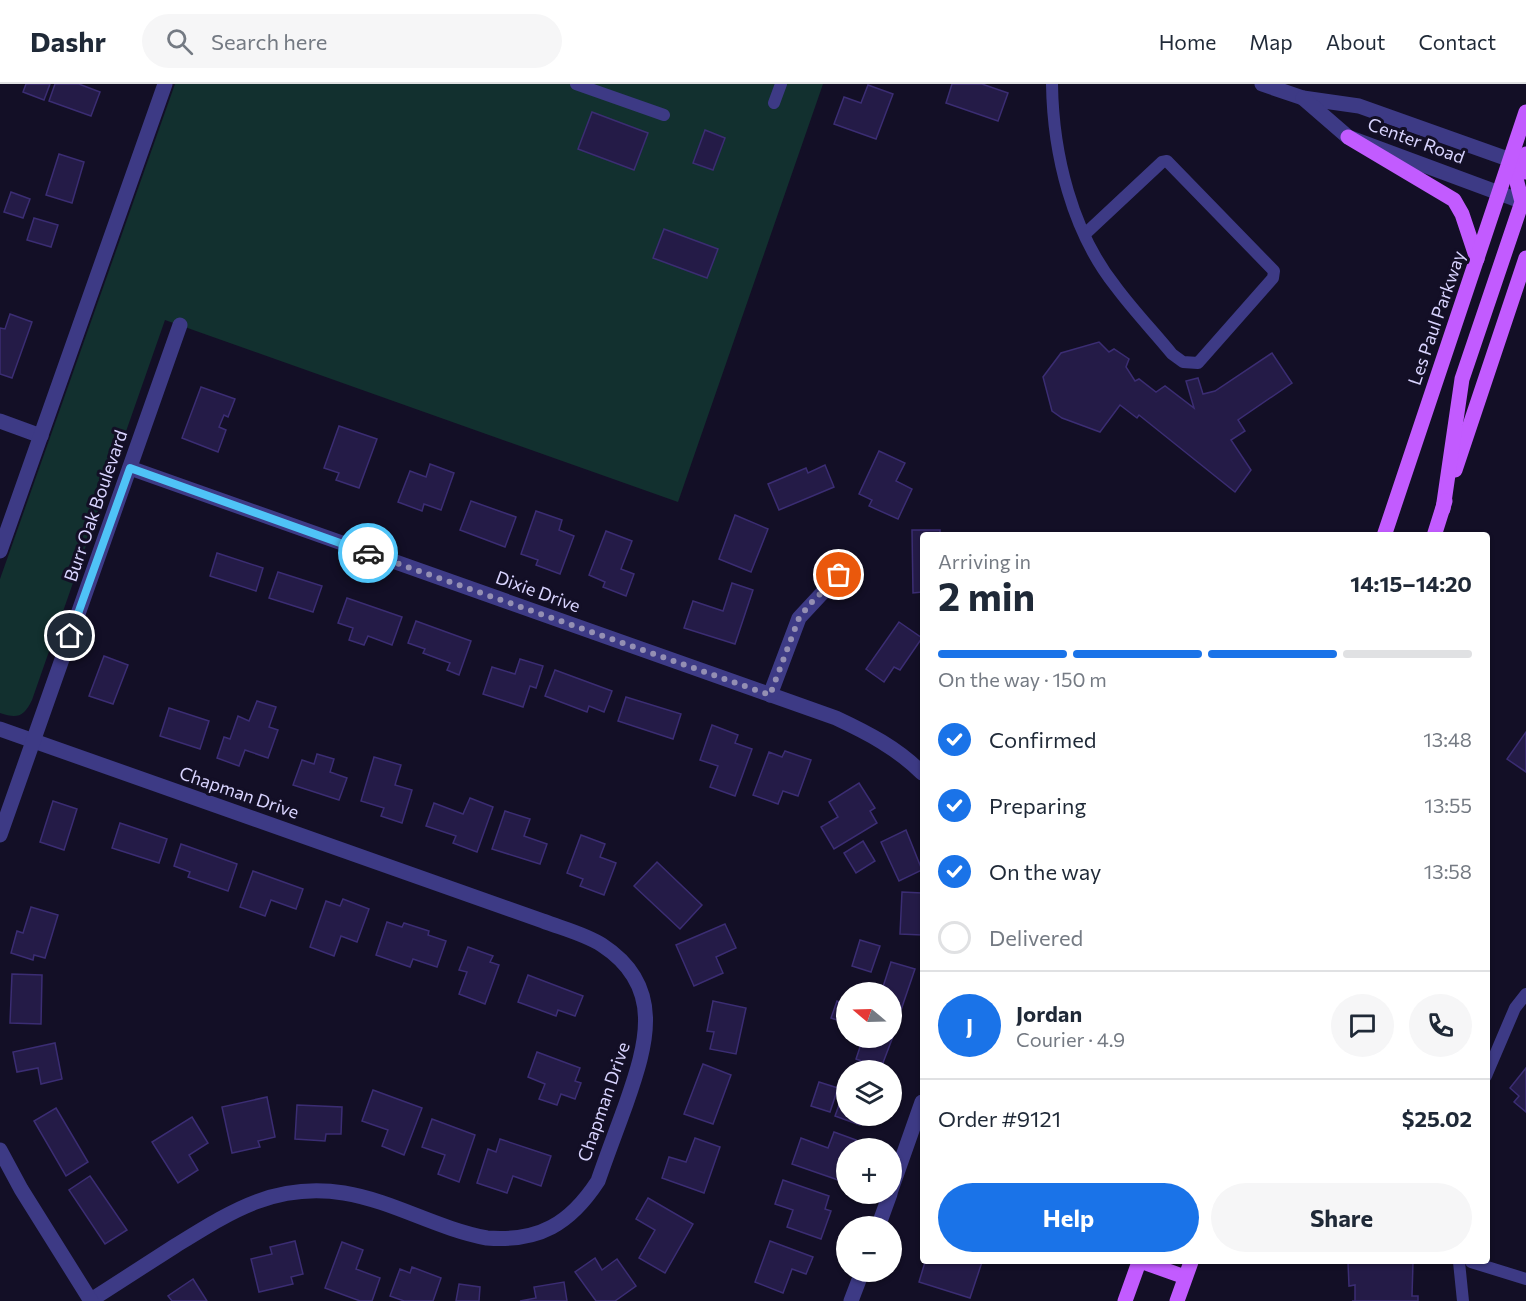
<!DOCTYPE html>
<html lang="en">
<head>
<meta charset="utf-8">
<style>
	body { margin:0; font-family:Commissioner,sans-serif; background:#f6f6f7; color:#1f2937; height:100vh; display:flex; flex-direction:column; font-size:22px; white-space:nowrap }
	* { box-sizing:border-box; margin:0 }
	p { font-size:20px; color:#747a83 }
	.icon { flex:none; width:33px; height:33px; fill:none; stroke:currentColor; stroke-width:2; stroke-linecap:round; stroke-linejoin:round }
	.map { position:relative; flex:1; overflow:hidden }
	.panel { position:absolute; left:920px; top:448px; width:570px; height:732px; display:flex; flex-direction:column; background:#fff; border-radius:6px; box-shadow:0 2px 4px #0004 }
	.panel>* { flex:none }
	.needle { width:39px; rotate:289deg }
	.tools { position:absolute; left:836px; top:898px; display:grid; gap:12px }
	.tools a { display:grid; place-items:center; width:66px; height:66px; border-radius:50%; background:#fff; box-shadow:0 2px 4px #0004; font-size:30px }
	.pin { position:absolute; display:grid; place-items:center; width:51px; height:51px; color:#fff; margin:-26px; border:3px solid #fff; border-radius:50%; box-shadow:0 2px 6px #0007 }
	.courier { position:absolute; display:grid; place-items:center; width:60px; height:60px; margin:-30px; border:4px solid #4fc3f7; border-radius:50%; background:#fff; color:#222; box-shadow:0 2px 8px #0007 }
	.summary em { font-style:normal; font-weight:700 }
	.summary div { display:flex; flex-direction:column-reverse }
	.summary { display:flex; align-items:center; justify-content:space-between; height:102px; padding:0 18px }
	h1 { font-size:39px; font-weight:700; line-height:45px }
	.bar { display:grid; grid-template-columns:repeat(4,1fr); gap:9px 6px; align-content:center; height:72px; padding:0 18px }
	.bar i { height:8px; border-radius:4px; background:#e0e1e3 }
	.bar .selected { background:#1a73e8 }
	.bar p { grid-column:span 4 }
	.line { display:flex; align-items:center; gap:15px; padding:0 18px; border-top:2px solid #e0e1e3 }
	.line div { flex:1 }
	.round { display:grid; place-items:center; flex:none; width:63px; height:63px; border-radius:32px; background:#f6f6f7 }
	ol { padding:0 18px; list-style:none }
	li { display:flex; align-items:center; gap:18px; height:66px }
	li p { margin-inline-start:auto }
	li .icon { padding:6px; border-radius:50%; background:#1a73e8; color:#fff; stroke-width:4 }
	li:last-child { color:#747a83 }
	li i { width:33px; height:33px; border:3px solid #e0e1e3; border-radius:50% }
	.cta { display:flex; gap:12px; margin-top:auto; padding:12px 18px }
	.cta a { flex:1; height:69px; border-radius:36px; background:#1a73e8; color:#fff; font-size:24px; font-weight:700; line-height:69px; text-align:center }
	.cta a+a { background:#f6f6f7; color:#1f2937 }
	header { display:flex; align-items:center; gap:36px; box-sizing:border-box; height:84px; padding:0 30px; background:#fff; border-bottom:2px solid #e0e1e3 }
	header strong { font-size:28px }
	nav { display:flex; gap:33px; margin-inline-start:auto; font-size:21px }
	.search { width:420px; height:54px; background:#f6f6f7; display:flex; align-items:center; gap:15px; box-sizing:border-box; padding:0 21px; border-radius:33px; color:#747a83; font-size:22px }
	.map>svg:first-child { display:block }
</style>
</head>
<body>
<header>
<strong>Dashr</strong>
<div class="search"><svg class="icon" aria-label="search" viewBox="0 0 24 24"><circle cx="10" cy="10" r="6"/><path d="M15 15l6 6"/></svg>Search here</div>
<nav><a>Home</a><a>Map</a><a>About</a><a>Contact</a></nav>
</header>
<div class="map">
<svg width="1526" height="1217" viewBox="0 0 1526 1217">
	<rect width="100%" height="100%" fill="#130f26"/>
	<path fill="#12302f" d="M 175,0 L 823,0 L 678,418 L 165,236 L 32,616 C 24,633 17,635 0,629 L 0,495 Z"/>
	<g fill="#241b47" stroke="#3b2d73" stroke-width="1.5">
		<path d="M 26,0 L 50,0 L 44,16 L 23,8 Z"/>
		<path d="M 55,0 L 79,0 L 100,8 L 91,32 L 49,17 Z"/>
		<path d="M 952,0 L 982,0 L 1008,9 L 998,37 L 946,19 Z"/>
		<path d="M 868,1 L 893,10 L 876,55 L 834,40 L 844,13 L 861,19 Z"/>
		<path d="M 592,28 L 648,49 L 634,86 L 578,65 Z"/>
		<path d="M 705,46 L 725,54 L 713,86 L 693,79 Z"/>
		<path d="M 59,70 L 84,78 L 72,119 L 46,111 Z"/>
		<path d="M 11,108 L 30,115 L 23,134 L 4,128 Z"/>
		<path d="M 34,134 L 58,141 L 51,163 L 27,156 Z"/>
		<path d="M 664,145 L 718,165 L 707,194 L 653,174 Z"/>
		<path d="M 10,230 L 32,238 L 12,294 L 0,290 L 0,244 L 5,245 Z"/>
		<path d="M 1099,258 L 1109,268 L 1114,265 L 1129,275 L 1126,283 L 1135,297 L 1139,295 L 1156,308 L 1165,302 L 1194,324 L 1186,297 L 1198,294 L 1203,310 L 1215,307 L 1272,269 L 1292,299 L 1238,336 L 1245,347 L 1231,356 L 1251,386 L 1235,408 L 1139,331 L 1137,334 L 1120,321 L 1100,348 L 1062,334 L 1052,327 L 1043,293 L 1061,269 Z"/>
		<path d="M 201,303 L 235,315 L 228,333 L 224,331 L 219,343 L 226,346 L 218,368 L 182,354 Z"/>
		<path d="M 339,342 L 377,355 L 359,404 L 336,396 L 339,389 L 324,384 Z"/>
		<path d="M 879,367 L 905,379 L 896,397 L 912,405 L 898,435 L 869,422 L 872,416 L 859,410 Z"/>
		<path d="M 430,380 L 454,389 L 441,426 L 424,420 L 422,427 L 398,418 L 410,387 L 426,393 Z"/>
		<path d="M 825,381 L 834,403 L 779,426 L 768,400 L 806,384 L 808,389 Z"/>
		<path d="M 471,417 L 516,433 L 505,463 L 460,446 Z"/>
		<path d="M 536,427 L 562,436 L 559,446 L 574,452 L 560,490 L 536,481 L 538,476 L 521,470 Z"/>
		<path d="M 735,431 L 768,445 L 751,488 L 719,475 Z"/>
		<path d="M 912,446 L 940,446 L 940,452 L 922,452 L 922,508 L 913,509 Z"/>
		<path d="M 606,447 L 632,457 L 621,485 L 634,490 L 626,512 L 603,503 L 605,498 L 589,491 Z"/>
		<path d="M 217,469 L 263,484 L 256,507 L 210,492 Z"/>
		<path d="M 278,488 L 322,502 L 313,528 L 269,514 Z"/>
		<path d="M 732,499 L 753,506 L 735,560 L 684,544 L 693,517 L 723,527 Z"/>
		<path d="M 347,514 L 402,533 L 392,561 L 368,552 L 364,561 L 349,556 L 353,544 L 338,539 Z"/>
		<path d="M 416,537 L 471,557 L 459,591 L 447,586 L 450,579 L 423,569 L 425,565 L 408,559 Z"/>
		<path d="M 899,538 L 922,554 L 900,586 L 894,583 L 884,598 L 866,585 Z"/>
		<path d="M 104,572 L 128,581 L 113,620 L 89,612 Z"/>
		<path d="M 520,575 L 543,582 L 536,604 L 530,602 L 523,623 L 483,610 L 492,583 L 515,590 Z"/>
		<path d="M 555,586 L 612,607 L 604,628 L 589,622 L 587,628 L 545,612 Z"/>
		<path d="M 626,613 L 681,630 L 673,655 L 618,637 Z"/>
		<path d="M 257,617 L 276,623 L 269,643 L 278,646 L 268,674 L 245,666 L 239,682 L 217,674 L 224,653 L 230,655 L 238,632 L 249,637 Z"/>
		<path d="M 169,624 L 209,637 L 200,665 L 160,652 Z"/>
		<path d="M 712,641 L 738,651 L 735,659 L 752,665 L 735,712 L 710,703 L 718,682 L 700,676 Z"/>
		<path d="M 1526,648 L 1526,688 L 1507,675 Z"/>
		<path d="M 785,667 L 811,676 L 798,712 L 783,707 L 778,720 L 753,711 L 769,668 L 782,673 Z"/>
		<path d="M 317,670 L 334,675 L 330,688 L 347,694 L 339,716 L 293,701 L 302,676 L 314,680 Z"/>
		<path d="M 374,673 L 401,681 L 395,701 L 412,706 L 402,739 L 381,732 L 384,724 L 361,717 Z"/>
		<path d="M 859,699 L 875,724 L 870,727 L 877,739 L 834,765 L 821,743 L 838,733 L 829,718 Z"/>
		<path d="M 470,714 L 493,723 L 477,768 L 453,759 L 456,752 L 426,742 L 434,719 L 463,730 Z"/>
		<path d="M 53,717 L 77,725 L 64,766 L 40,758 Z"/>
		<path d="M 505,727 L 530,735 L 524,752 L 547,760 L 540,780 L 492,765 Z"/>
		<path d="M 120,739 L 167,755 L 159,779 L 112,764 Z"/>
		<path d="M 906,746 L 922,786 L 899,797 L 881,758 Z"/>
		<path d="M 581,751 L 605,760 L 600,773 L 616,779 L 604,811 L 580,802 L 583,795 L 567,789 Z"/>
		<path d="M 863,757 L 875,777 L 856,789 L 844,769 Z"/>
		<path d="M 181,760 L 237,780 L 228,807 L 188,793 L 190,788 L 174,782 Z"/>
		<path d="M 657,778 L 702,821 L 680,845 L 634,802 Z"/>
		<path d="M 253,787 L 303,805 L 296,825 L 271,816 L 265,832 L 240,823 Z"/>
		<path d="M 902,808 L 922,809 L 922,851 L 900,850 Z"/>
		<path d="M 343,815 L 369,825 L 357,858 L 341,852 L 334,872 L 310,863 L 326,817 L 340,822 Z"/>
		<path d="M 31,823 L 58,831 L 45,874 L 34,871 L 33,876 L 11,869 L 17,847 L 23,849 Z"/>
		<path d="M 387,838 L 402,843 L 404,839 L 429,847 L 428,851 L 446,857 L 437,883 L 413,875 L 410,883 L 376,871 Z"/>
		<path d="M 725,840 L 736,864 L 716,873 L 723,889 L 694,902 L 676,861 Z"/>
		<path d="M 860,856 L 880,862 L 871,888 L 852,882 Z"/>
		<path d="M 468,863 L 493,872 L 490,878 L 499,881 L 485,920 L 459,910 L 467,888 L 459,886 Z"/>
		<path d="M 891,878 L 915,885 L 901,926 L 891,922 L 891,909 L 881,909 Z"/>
		<path d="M 12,890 L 42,891 L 41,940 L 10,939 Z"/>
		<path d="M 528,891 L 583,912 L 575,932 L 558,926 L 556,932 L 518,918 Z"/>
		<path d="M 713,917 L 746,924 L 736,970 L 710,965 L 714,948 L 707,947 Z"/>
		<path d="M 837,917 L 846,921 L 846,939 L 831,934 Z"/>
		<path d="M 891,940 L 897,942 L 881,984 L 856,975 L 863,954 L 891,954 Z"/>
		<path d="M 55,959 L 62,995 L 41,1000 L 38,984 L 17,988 L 13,968 Z"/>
		<path d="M 537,968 L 580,984 L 575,997 L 581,999 L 575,1015 L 561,1010 L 557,1021 L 539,1015 L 545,1000 L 528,993 Z"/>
		<path d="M 703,980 L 731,991 L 713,1040 L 684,1030 Z"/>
		<path d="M 1526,984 L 1526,1028 L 1514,1018 L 1519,1012 L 1510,1004 Z"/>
		<path d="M 819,998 L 838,1004 L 830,1028 L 811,1022 Z"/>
		<path d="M 846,1002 L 846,1032 L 864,1032 L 860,1041 L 835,1032 Z"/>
		<path d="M 373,1006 L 422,1024 L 404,1071 L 382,1062 L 388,1046 L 362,1037 Z"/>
		<path d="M 267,1013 L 275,1053 L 258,1057 L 260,1063 L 232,1069 L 222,1023 Z"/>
		<path d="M 297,1021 L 342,1023 L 341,1050 L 326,1050 L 325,1057 L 295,1055 Z"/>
		<path d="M 56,1024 L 88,1078 L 66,1092 L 34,1037 Z"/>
		<path d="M 192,1033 L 208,1059 L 189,1071 L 198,1086 L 178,1099 L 152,1058 Z"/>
		<path d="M 432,1035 L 475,1051 L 459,1098 L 438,1090 L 445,1071 L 422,1063 Z"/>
		<path d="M 834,1048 L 856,1056 L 853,1065 L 846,1065 L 846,1083 L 841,1097 L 792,1080 L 801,1054 L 828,1064 Z"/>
		<path d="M 695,1054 L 720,1063 L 704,1109 L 662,1094 L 669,1073 L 686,1078 Z"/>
		<path d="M 500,1055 L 551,1072 L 541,1102 L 513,1092 L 507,1109 L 477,1099 L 488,1065 L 496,1068 Z"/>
		<path d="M 90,1092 L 127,1146 L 105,1160 L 69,1106 Z"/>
		<path d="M 783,1096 L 829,1112 L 825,1125 L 831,1127 L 821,1155 L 787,1143 L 793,1126 L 775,1120 Z"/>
		<path d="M 648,1114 L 693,1140 L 665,1189 L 639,1174 L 655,1146 L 636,1135 Z"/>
		<path d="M 295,1157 L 303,1190 L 291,1193 L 293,1200 L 259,1208 L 251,1175 L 272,1170 L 270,1163 Z"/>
		<path d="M 770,1157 L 813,1173 L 806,1190 L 792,1185 L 783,1209 L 755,1198 Z"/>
		<path d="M 342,1158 L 363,1166 L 356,1185 L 380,1194 L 372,1217 L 360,1217 L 325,1204 Z"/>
		<path d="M 595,1174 L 602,1186 L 617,1175 L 636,1202 L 615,1217 L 596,1217 L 575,1188 Z"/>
		<path d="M 925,1178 L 982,1178 L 970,1214 L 919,1198 Z"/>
		<path d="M 1348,1178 L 1413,1178 L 1412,1212 L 1418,1212 L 1418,1217 L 1352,1217 L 1355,1217 L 1355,1201 L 1349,1202 Z"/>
		<path d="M 412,1183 L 441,1194 L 433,1217 L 404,1217 L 390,1212 L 400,1185 L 410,1189 Z"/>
		<path d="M 193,1195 L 207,1217 L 172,1217 L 168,1212 Z"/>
		<path d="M 564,1198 L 567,1217 L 520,1217 L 536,1214 L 534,1203 Z"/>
		<path d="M 459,1200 L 480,1203 L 479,1217 L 456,1217 Z"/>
	</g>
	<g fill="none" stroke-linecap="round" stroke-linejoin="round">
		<g stroke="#3d3a85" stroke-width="12">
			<path d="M 576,0 L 664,31"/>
			<path d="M 1052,0 C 1053,70 1072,148 1116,203 C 1133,226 1154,248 1172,270 L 1183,278 L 1198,279 L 1273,194 L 1274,187 L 1167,77 L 1162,78 L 1085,150"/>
			<path d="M 774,19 L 781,0"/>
			<path d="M 1486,992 L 1515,924 L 1526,910"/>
			<path d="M 1459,1178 L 1463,1217"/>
			<path d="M 1471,1178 L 1526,1195"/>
		</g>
		<g stroke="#3d3a85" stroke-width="15">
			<path d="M 1262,0 L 1303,14 L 1359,22 L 1522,80"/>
			<path d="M 1303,14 L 1348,53 L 1526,119"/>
			<path d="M 0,337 L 41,352"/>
			<path d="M 130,384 L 836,634 C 868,649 897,664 922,689"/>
			<path d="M 0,467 L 165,0"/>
			<path d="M 770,611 L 799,534 L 839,491"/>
			<path d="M 0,645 L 543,837 C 561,844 585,850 602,861 C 665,902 647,960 626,1020 C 617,1045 607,1071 598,1097 C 570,1140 539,1158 487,1154 C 438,1145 393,1117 344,1109 C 275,1098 230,1128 175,1162 C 147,1180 119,1198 91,1216"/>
			<path d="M 0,751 L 180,241"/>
			<path d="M 0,1066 L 21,1105 L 91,1217"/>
			<path d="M 891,1106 L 922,1018"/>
			<path d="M 878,1143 L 890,1110"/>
			<path d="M 851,1217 L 862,1188"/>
		</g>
		<g stroke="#c25bff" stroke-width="15">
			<path d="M 1348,53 L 1454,116 L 1462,130 L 1477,175"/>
			<path d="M 1526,70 L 1523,81 L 1526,88"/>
			<path d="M 1455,386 L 1526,174"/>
			<path d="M 1443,425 L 1462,295 L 1522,118 L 1511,75"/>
			<path d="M 1384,452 L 1526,28"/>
			<path d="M 1434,452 L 1445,417"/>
			<path d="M 1143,1178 L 1185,1193"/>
			<path d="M 1125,1217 L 1139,1178"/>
			<path d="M 1177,1217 L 1191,1178"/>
		</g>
	</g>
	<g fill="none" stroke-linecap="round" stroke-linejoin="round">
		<path stroke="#948fb3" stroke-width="6" stroke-dasharray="0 10.8" d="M 368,469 L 770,611 L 799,534 L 810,520 L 839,491"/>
		<path stroke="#4fc3f7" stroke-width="8" d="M 70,552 L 130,384 L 368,469"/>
	</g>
	<g text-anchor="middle" stroke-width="6" stroke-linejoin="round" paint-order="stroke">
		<g font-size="18" fill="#d9d4ff" stroke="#130f26">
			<text transform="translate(1416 57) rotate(20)" y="6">Center Road</text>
			<text transform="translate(1437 234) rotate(-71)" y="6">Les Paul Parkway</text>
			<text transform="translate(96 422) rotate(-71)" y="6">Burr Oak Boulevard</text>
			<text transform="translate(538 508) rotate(20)" y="6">Dixie Drive</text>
			<text transform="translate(239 709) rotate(19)" y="6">Chapman Drive</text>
			<text transform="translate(604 1018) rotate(-71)" y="6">Chapman Drive</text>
		</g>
	</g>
</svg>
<div class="tools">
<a><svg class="needle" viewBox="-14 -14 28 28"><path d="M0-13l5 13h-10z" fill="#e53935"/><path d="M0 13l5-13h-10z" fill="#747a83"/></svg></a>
<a><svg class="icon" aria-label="layers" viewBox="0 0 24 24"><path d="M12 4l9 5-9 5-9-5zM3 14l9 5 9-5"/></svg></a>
<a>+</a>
<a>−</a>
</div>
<div class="pin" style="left:839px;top:491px;background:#ea580c"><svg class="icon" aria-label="bag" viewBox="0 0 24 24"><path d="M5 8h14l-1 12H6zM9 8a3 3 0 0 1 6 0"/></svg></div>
<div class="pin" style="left:70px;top:552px;background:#1f2937"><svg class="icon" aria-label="home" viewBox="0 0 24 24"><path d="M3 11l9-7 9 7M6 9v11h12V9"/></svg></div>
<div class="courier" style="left:368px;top:469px"><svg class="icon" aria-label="car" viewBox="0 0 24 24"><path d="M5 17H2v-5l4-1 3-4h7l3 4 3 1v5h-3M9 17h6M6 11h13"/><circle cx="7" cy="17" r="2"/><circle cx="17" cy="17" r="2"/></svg></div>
<section class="panel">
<div class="summary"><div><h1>2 min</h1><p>Arriving in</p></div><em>14:15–14:20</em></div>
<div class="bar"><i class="selected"></i><i class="selected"></i><i class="selected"></i><i></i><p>On the way · 150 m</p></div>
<ol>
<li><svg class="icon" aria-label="check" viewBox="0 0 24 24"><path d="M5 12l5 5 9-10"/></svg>Confirmed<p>13:48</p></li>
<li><svg class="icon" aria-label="check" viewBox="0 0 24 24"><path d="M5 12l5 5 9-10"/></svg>Preparing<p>13:55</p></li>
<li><svg class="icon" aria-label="check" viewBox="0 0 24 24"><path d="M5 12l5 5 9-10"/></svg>On the way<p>13:58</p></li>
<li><i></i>Delivered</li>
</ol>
<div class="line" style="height:108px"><b class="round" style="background:#1a73e8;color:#fff">J</b><div><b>Jordan</b><p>Courier · 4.9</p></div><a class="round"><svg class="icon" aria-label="chat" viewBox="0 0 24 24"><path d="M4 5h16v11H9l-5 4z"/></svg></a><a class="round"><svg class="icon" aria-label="phone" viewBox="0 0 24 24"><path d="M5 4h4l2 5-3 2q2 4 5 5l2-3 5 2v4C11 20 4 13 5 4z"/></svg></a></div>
<div class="line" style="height:78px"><div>Order #9121</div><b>$25.02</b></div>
<div class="cta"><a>Help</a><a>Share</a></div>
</section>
</div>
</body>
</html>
